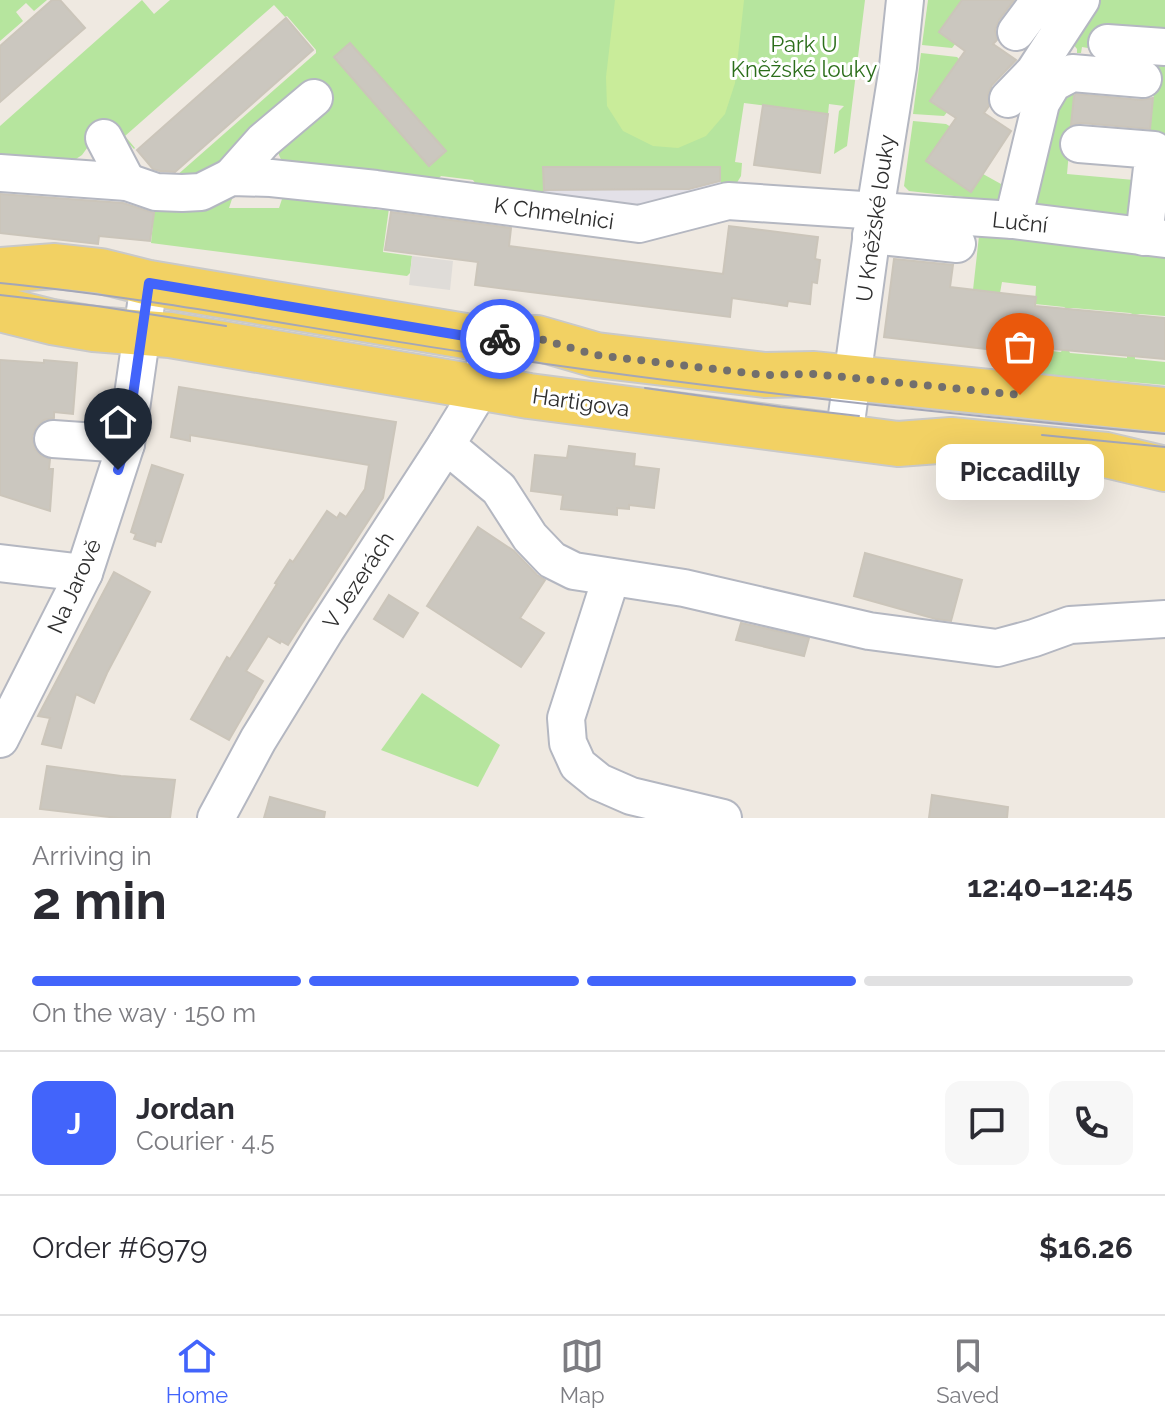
<!DOCTYPE html>
<html lang="en">
<head>
<meta charset="utf-8">
<style>
	body { margin:0; font-family:Raleway,sans-serif; background:#f7f7f7; color:#2b2b33; height:100vh; display:flex; flex-direction:column; font-size:30px; white-space:nowrap }
	* { box-sizing:border-box; margin:0 }
	p { font-size:26px; color:#7c7c81 }
	.icon { flex:none; width:44px; height:44px; fill:none; stroke:currentColor; stroke-width:2; stroke-linecap:round; stroke-linejoin:round }
	.map { position:relative; height:818px; overflow:hidden }
	.sheet { display:flex; flex-direction:column; background:#fff; flex:1 }
	.sheet>* { flex:none }
	.pin { position:absolute; display:grid; place-items:center; width:68px; height:68px; color:#fff; margin:-82px -34px; border-radius:50% 50% 50% 0; rotate:-45deg; box-shadow:0 0 8px #0007 }
	.pin .icon { rotate:45deg }
	.courier { position:absolute; display:grid; place-items:center; width:80px; height:80px; margin:-40px; border:6px solid #4264fb; border-radius:50%; background:#fff; color:#222; box-shadow:0 2px 10px #0007 }
	.bubble { position:absolute; height:56px; border-radius:16px; background:#fff; box-shadow:0 8px 32px #0002; font-size:26px; font-weight:700; line-height:56px; text-align:center }
	.overview em { font-style:normal; font-weight:700 }
	.overview div { display:flex; flex-direction:column-reverse }
	.overview { display:flex; align-items:center; justify-content:space-between; height:136px; padding:0 32px }
	h1 { font-size:52px; font-weight:700; line-height:60px }
	.bar { display:grid; grid-template-columns:repeat(4,1fr); gap:12px 8px; align-content:center; height:96px; padding:0 32px }
	.bar i { height:10px; border-radius:6px; background:#e1e1e2 }
	.bar .current { background:#4264fb }
	.bar p { grid-column:span 4 }
	.line { display:flex; align-items:center; gap:20px; padding:0 32px; border-top:2px solid #e1e1e2 }
	.line div { flex:1 }
	.round { display:grid; place-items:center; flex:none; width:84px; height:84px; border-radius:16px; background:#f7f7f7 }
	.dock { display:flex; justify-content:space-around; align-items:center; height:112px; border-top:2px solid #e1e1e2; background:#fff; font-size:22px; color:#7c7c81 }
	.dock a { display:grid; justify-items:center; gap:4px }
	.dock .current { color:#4264fb }
	.map>svg:first-child { display:block }
</style>
</head>
<body>
<div class="map">
<svg width="1165" height="818" viewBox="0 0 1165 818">
	<rect width="100%" height="100%" fill="#efe9e1"/>
	<path fill="#e3e1e8" d="M 542,163 L 721,167 L 721,189 L 657,210 L 544,204 Z"/>
	<g fill="#b6e59e" fill-rule="evenodd">
		<path d="M 0,0 L 47,0 L 34,11 L 26,3 L 16,12 L 23,21 L 0,41 Z"/>
		<path d="M 142,0 L 154,14 L 170,0 L 865,0 L 847,146 L 834,154 L 839,111 L 844,106 L 829,104 L 828,114 L 744,103 L 735,162 L 742,163 L 741,176 L 735,186 L 721,189 L 721,167 L 543,167 L 544,204 L 485,197 L 473,180 L 441,176 L 429,189 L 284,166 L 279,155 L 279,144 L 207,177 L 167,184 L 316,53 L 316,50 L 287,16 L 285,17 L 274,5 L 125,136 L 135,148 L 134,149 L 113,127 L 95,137 L 82,155 L 67,165 L 61,159 L 0,154 L 0,126 ZM 351,44 L 445,151 L 430,166 L 335,57 Z"/>
		<path d="M 928,0 L 962,0 L 956,43 L 952,48 L 922,45 Z"/>
		<path d="M 1087,0 L 1165,0 L 1165,40 L 1100,50 L 1082,47 L 1081,53 L 1077,53 L 1077,49 L 1065,34 Z"/>
		<path d="M 921,53 L 957,57 L 960,60 L 948,111 L 944,116 L 913,114 Z"/>
		<path d="M 1165,55 L 1165,139 L 1149,138 L 1157,66 L 1153,65 Z"/>
		<path d="M 1075,84 L 1067,174 L 1134,180 L 1142,216 L 1021,204 L 1044,114 Z"/>
		<path d="M 913,121 L 946,124 L 951,127 L 928,161 L 972,191 L 983,174 L 1001,184 L 1015,162 L 1009,202 L 909,191 L 904,186 Z"/>
		<path d="M 235,190 L 229,208 L 279,208 L 285,190 L 319,194 L 318,202 L 382,210 L 384,202 L 389,208 L 383,252 L 412,256 L 410,273 L 407,276 L 151,243 L 155,202 Z"/>
		<path d="M 979,236 L 1165,254 L 1165,316 L 1140,314 L 1135,315 L 1130,313 L 1073,308 L 1067,309 L 1064,307 L 1035,304 L 1036,286 L 1002,282 L 1000,293 L 973,290 Z"/>
		<path d="M 1031,349 L 1061,352 L 1062,350 L 1069,351 L 1070,353 L 1127,358 L 1127,356 L 1135,357 L 1135,359 L 1165,362 L 1165,385 L 1027,373 Z"/>
		<path d="M 422,693 L 500,745 L 478,787 L 381,750 Z"/>
	</g>
	<path fill="#c9ec9a" d="M 615,0 L 744,0 L 735,83 L 725,114 L 706,136 L 678,148 L 653,146 L 623,131 L 607,106 L 606,77 Z"/>
	<path fill="#dfdcd8" d="M 412,256 L 453,261 L 450,290 L 409,285 Z"/>
	<g fill="#cbc7bf" stroke="#cbc5ba" stroke-width="2">
		<path d="M 52,0 L 60,0 L 85,28 L 0,102 L 0,46 Z"/>
		<path d="M 962,0 L 1014,0 L 999,20 L 995,30 L 997,40 L 993,44 L 1016,60 L 992,85 L 988,95 L 989,106 L 984,113 L 1011,131 L 971,192 L 926,161 L 956,118 L 930,101 L 965,51 L 939,32 Z"/>
		<path d="M 286,18 L 313,50 L 175,172 L 160,171 L 153,169 L 137,150 Z"/>
		<path d="M 350,43 L 446,151 L 429,166 L 334,57 Z"/>
		<path d="M 1076,94 L 1141,100 L 1153,98 L 1150,129 L 1081,123 L 1071,125 L 1074,96 Z"/>
		<path d="M 763,105 L 828,114 L 820,173 L 754,165 Z"/>
		<path d="M 543,167 L 720,167 L 720,181 L 689,189 L 544,190 Z"/>
		<path d="M 0,194 L 123,203 L 154,213 L 150,241 L 99,236 L 98,244 L 0,233 Z"/>
		<path d="M 391,212 L 511,228 L 509,246 L 723,274 L 729,226 L 818,237 L 815,259 L 820,260 L 817,283 L 812,282 L 810,304 L 788,301 L 787,306 L 732,298 L 730,317 L 475,285 L 478,262 L 385,250 Z"/>
		<path d="M 894,259 L 953,265 L 950,287 L 1036,297 L 1035,306 L 1165,318 L 1165,359 L 1030,347 L 1029,354 L 884,337 Z"/>
		<path d="M 0,360 L 44,363 L 44,360 L 77,363 L 73,414 L 54,412 L 54,418 L 44,420 L 36,427 L 32,437 L 35,449 L 41,456 L 50,459 L 49,469 L 53,469 L 50,511 L 0,495 Z"/>
		<path d="M 179,387 L 396,422 L 383,498 L 288,645 L 281,641 L 280,643 L 268,636 L 246,671 L 263,681 L 229,740 L 191,719 L 227,657 L 230,659 L 277,584 L 275,583 L 290,560 L 293,562 L 327,511 L 337,518 L 340,513 L 346,517 L 365,489 L 369,465 L 190,435 L 190,441 L 171,437 Z"/>
		<path d="M 569,446 L 635,454 L 634,466 L 659,469 L 654,508 L 629,505 L 629,509 L 617,508 L 617,515 L 561,509 L 563,495 L 531,491 L 535,455 L 567,458 Z"/>
		<path d="M 152,465 L 183,475 L 161,542 L 156,541 L 155,546 L 134,539 L 136,534 L 131,532 Z"/>
		<path d="M 478,527 L 514,551 L 537,575 L 545,580 L 520,618 L 544,633 L 521,667 L 427,606 Z"/>
		<path d="M 865,553 L 962,580 L 951,621 L 936,619 L 854,596 Z"/>
		<path d="M 114,572 L 150,592 L 107,673 L 94,703 L 76,694 L 61,748 L 42,744 L 50,718 L 38,716 Z"/>
		<path d="M 389,595 L 418,613 L 403,637 L 374,619 Z"/>
		<path d="M 741,623 L 809,638 L 804,656 L 736,640 Z"/>
		<path d="M 47,766 L 121,776 L 175,780 L 170,818 L 118,818 L 40,809 Z"/>
		<path d="M 932,795 L 1008,807 L 1007,818 L 929,818 Z"/>
		<path d="M 270,797 L 325,812 L 324,818 L 264,818 Z"/>
	</g>
	<g fill="none" stroke-linecap="round" stroke-linejoin="round">
		<g stroke="#b4b7c1" stroke-width="40">
			<g id="minor">
				<path d="M 1016,32 L 1034,8 L 1069,17"/>
				<path d="M 1107,43 L 1165,47"/>
				<path d="M 1008,99 L 1034,72 L 1081,0"/>
				<path d="M 104,138 L 127,182"/>
				<path d="M 1079,144 L 1154,150 L 1144,237"/>
				<path d="M 0,173 L 127,182 L 156,192 L 182,193 L 201,192 L 231,177 L 271,178 L 376,189 L 639,224 L 728,201 L 1013,220 L 1165,239"/>
				<path d="M 231,177 L 263,141 L 314,98"/>
				<path d="M 1013,220 L 1041,103 L 1053,83 L 1072,73 L 1143,79"/>
				<path d="M 871,235 L 957,244"/>
				<path d="M 844,437 L 875,211 L 898,67 L 905,0"/>
				<path d="M 53,439 L 126,444"/>
				<path d="M 446,445 L 499,489 L 530,537 L 552,560 L 574,571 L 684,588 L 869,631 L 997,648 L 1034,638 L 1070,625 L 1165,619"/>
				<path d="M 0,563 L 84,573"/>
				<path d="M 611,578 L 566,718 L 568,743 L 578,765 L 599,782 L 631,796 L 723,818"/>
				<path d="M 0,739 L 84,573 L 126,444 L 149,283"/>
				<path d="M 216,818 L 258,740 L 325,631 L 446,445 L 481,388 L 489,340"/>
			</g>
		</g>
		<g stroke="#c9c9c9" stroke-width="48">
			<g id="major">
				<path d="M 0,270 L 55,266 L 101,271 L 149,283 L 489,340 L 537,338 L 596,355 L 765,375 L 814,374 L 1165,410"/>
				<path d="M 0,309 L 52,322 L 94,329 L 170,335 L 529,396 L 898,444 L 951,440 L 1106,455 L 1165,469"/>
			</g>
		</g>
		<use href="#minor" stroke="#fff" stroke-width="36"/>
		<use href="#major" stroke="#f2d163" stroke-width="44"/>
		<g stroke="#a3a6b8" stroke-width="2">
			<path d="M 0,283 C 163,299 323,332 485,355 C 711,389 938,413 1165,434"/>
			<path d="M 0,295 L 97,306 L 226,326"/>
			<path d="M 645,388 L 781,407 L 859,416"/>
			<path d="M 1042,435 L 1165,447"/>
		</g>
	</g>
	<g fill="none" stroke-linecap="round" stroke-linejoin="round">
		<path stroke="#726f6d" stroke-width="8" stroke-dasharray="0 14.4" d="M 500,339 L 537,338 L 596,355 L 765,375 L 814,374 L 1020,395"/>
		<path stroke="#4264fb" stroke-width="10" d="M 118,470 L 126,444 L 149,283 L 489,340 L 500,339"/>
	</g>
	<g text-anchor="middle" stroke-width="6" stroke-linejoin="round" paint-order="stroke">
		<g font-size="22" fill="#2c6e1b" stroke="#fff">
			<text x="804" y="52">Park U<tspan x="804" dy="25">Kněžské louky</tspan></text>
		</g>
		<g font-size="22" fill="#2e2e2e" stroke="#fff">
			<text transform="translate(554 213) rotate(8)" y="8">K Chmelnici</text>
			<text transform="translate(875 218) rotate(-82)" y="8">U Kněžské louky</text>
			<text transform="translate(1020 222) rotate(6)" y="8">Luční</text>
			<text transform="translate(581 402) rotate(8)" y="8">Hartigova</text>
			<text transform="translate(358 580) rotate(-57)" y="8">V Jezerách</text>
			<text transform="translate(74 586) rotate(-66)" y="8">Na Jarově</text>
		</g>
	</g>
</svg>
<div class="pin" style="left:1020px;top:395px;background:#ea580c"><svg class="icon" aria-label="bag" viewBox="0 0 24 24"><path d="M5 8h14l-1 12H6zM9 8a3 3 0 0 1 6 0"/></svg></div>
<div class="pin" style="left:118px;top:470px;background:#1f2937"><svg class="icon" aria-label="home" viewBox="0 0 24 24"><path d="M3 11l9-7 9 7M6 9v11h12V9"/></svg></div>
<div class="courier" style="left:500px;top:339px"><svg class="icon" aria-label="bike" viewBox="0 0 24 24"><circle cx="6" cy="16" r="4"/><circle cx="18" cy="16" r="4"/><path d="M6 16l4-8h5l3 8M10 8l3 8H6M13 5h3"/></svg></div>
<div class="bubble" style="left:936px;top:444px;width:168px">Piccadilly</div>
</div>
<section class="sheet">
<div class="overview"><div><h1>2 min</h1><p>Arriving in</p></div><em>12:40–12:45</em></div>
<div class="bar"><i class="current"></i><i class="current"></i><i class="current"></i><i></i><p>On the way · 150 m</p></div>
<div class="line" style="height:144px"><b class="round" style="background:#4264fb;color:#fff">J</b><div><b>Jordan</b><p>Courier · 4.5</p></div><a class="round"><svg class="icon" aria-label="chat" viewBox="0 0 24 24"><path d="M4 5h16v11H9l-5 4z"/></svg></a><a class="round"><svg class="icon" aria-label="phone" viewBox="0 0 24 24"><path d="M5 4h4l2 5-3 2q2 4 5 5l2-3 5 2v4C11 20 4 13 5 4z"/></svg></a></div>
<div class="line" style="height:104px"><div>Order #6979</div><b>$16.26</b></div>
</section>
<nav class="dock">
<a class="current"><svg class="icon" aria-label="home" viewBox="0 0 24 24"><path d="M3 11l9-7 9 7M6 9v11h12V9"/></svg>Home</a>
<a><svg class="icon" aria-label="map" viewBox="0 0 24 24"><path d="M3 6l6-2 6 2 6-2v14l-6 2-6-2-6 2zM9 4v14M15 6v14"/></svg>Map</a>
<a><svg class="icon" aria-label="saved" viewBox="0 0 24 24"><path d="M7 4h10v16l-5-4-5 4z"/></svg>Saved</a>
</nav>
</body>
</html>
